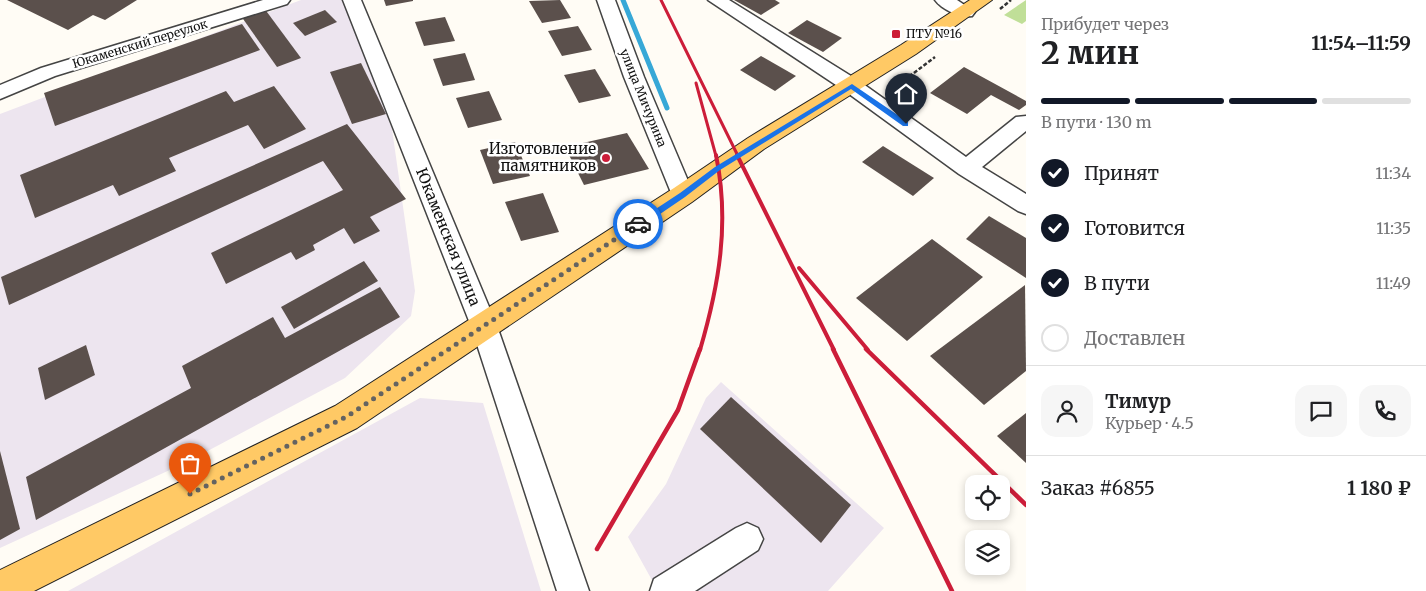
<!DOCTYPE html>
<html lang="ru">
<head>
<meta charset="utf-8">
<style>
	body { margin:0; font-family:Merriweather,serif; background:#f6f6f6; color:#202124; height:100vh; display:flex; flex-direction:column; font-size:19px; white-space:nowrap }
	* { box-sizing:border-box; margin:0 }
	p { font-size:16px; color:#757577 }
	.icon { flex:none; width:28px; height:28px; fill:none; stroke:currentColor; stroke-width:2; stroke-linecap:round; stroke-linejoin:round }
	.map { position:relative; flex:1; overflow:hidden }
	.side { display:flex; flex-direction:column; background:#fff; width:400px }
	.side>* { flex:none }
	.tools { position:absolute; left:965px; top:475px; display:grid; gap:10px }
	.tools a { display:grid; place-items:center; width:45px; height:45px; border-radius:10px; background:#fff; box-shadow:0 2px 8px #0003; font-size:25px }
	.pin { position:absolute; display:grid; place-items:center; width:42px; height:42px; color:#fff; margin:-51px -21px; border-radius:50% 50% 50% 0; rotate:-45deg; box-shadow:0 0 5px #0007 }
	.pin .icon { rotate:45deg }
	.courier { position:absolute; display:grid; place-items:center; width:50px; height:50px; margin:-25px; border:4px solid #1a73e8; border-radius:50%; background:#fff; color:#222; box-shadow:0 1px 6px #0007 }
	.overview em { font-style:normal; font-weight:700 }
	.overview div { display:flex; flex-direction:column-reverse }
	.overview { display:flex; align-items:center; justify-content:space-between; height:85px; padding:0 15px }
	h1 { font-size:32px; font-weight:700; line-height:38px }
	.bar { display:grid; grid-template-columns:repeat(4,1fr); gap:8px 5px; align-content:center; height:60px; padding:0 15px }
	.bar i { height:6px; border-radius:4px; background:#e0e0e0 }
	.bar .selected { background:#111827 }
	.bar p { grid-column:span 4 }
	.line { display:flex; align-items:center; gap:12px; padding:0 15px; border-top:1px solid #e0e0e0 }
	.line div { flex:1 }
	.round { display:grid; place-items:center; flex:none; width:52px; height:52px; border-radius:15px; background:#f6f6f6 }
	ol { padding:0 15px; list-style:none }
	li { display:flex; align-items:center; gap:15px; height:55px }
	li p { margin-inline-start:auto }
	li .icon { padding:5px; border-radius:50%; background:#111827; color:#fff; stroke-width:4 }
	li:last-child { color:#757577 }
	li i { width:28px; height:28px; border:2px solid #e0e0e0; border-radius:50% }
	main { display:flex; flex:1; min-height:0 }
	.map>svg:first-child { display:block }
</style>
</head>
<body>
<main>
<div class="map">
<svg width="1026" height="591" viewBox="0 0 1026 591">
	<rect width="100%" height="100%" fill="#fffcf5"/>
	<g fill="#ede5ef">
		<path d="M 301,0 L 345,0 L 392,129 L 415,291 L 411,316 L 345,378 L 185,463 L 0,548 L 0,114 Z"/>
		<path d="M 721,382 L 884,528 L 828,591 L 658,591 L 628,537 L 666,484 L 706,398 Z"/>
		<path d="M 420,398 L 483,403 L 541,591 L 68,591 Z"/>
	</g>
	<path fill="#c0df98" d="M 1026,0 L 1026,21 L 1022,24 L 1004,15 Z"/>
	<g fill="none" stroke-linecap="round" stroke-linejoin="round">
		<path stroke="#37a8d7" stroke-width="5" d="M 623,0 L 667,108"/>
	</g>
	<g fill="#5b504c">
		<path d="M 7,0 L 137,0 L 105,20 L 93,15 L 68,30 Z"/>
		<path d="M 384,0 L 413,0 L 413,1 L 386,6 Z"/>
		<path d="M 560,0 L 571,18 L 542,23 L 529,1 Z"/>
		<path d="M 734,0 L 775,0 L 780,3 L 761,15 Z"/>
		<path d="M 264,8 L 301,58 L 277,67 L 241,16 Z"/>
		<path d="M 325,10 L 337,22 L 305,36 L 293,23 Z"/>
		<path d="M 445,17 L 455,41 L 424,46 L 415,22 Z"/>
		<path d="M 807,20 L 842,38 L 823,52 L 788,33 Z"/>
		<path d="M 242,24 L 260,50 L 55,126 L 44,93 Z"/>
		<path d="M 578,26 L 592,50 L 562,56 L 548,31 Z"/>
		<path d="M 465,53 L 475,80 L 443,86 L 433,59 Z"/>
		<path d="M 761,56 L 796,76 L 775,91 L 740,70 Z"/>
		<path d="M 361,63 L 386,114 L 352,124 L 330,72 Z"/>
		<path d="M 964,67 L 1026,101 L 1026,105 L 1019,110 L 991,95 L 967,114 L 930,93 Z"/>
		<path d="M 595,69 L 611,96 L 579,103 L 564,75 Z"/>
		<path d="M 274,86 L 306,129 L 264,149 L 248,125 L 169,158 L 176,171 L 119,196 L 113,185 L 35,218 L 20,175 L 226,91 L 234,102 Z"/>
		<path d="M 489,91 L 502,120 L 468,128 L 456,98 Z"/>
		<path d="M 347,124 L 406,199 L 370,217 L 380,231 L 354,244 L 344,228 L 313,245 L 315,250 L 296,260 L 291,252 L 226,284 L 211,253 L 343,190 L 323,161 L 9,305 L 1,277 Z"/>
		<path d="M 627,133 L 649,169 L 584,185 L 565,147 Z"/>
		<path d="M 515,142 L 530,176 L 493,184 L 480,150 Z"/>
		<path d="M 883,146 L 934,178 L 913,196 L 862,162 Z"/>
		<path d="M 543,193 L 559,232 L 521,241 L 505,202 Z"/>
		<path d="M 989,216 L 1026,238 L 1026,278 L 966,239 Z"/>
		<path d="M 932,239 L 983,277 L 907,341 L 856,298 Z"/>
		<path d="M 364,261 L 378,281 L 294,329 L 281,307 Z"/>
		<path d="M 1025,285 L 1026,371 L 984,405 L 930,356 Z"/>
		<path d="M 380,287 L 400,317 L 36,520 L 26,477 L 191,388 L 182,366 L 273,317 L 285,338 Z"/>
		<path d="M 86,345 L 95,375 L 45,400 L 38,368 Z"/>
		<path d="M 731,397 L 851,505 L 821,543 L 700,429 Z"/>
		<path d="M 1026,413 L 1026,463 L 997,436 Z"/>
		<path d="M 0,451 L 20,529 L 0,540 Z"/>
	</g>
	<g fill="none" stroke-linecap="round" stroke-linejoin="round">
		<g stroke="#444" stroke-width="3">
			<g id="minor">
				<path d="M 263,0 L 290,0 L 287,4 L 55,76 L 0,99 L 0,85 L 41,68 Z"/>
				<path d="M 343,0 L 361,0 L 497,326 L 589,591 L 557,591 L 471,326 Z"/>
				<path d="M 597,0 L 615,0 L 644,77 L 694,195 L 691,201 L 683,204 L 675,201 L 672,195 L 624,77 Z"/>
				<path d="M 708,0 L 729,0 L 859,81 L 966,157 L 1016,117 L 1026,116 L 1026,131 L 982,167 L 1026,194 L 1026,214 L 1018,211 L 959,174 L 845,91 Z"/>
				<path d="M 935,0 L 957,0 L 975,12 L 972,16 C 961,18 942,10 935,0 Z"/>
				<path d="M 747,523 L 758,528 L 763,539 L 758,550 L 695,591 L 650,591 L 654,579 L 736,528 Z"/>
			</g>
		</g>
		<g stroke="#222" stroke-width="2">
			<path id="major" d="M 970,0 L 992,0 L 916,54 L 764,149 L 692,202 L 357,428 L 34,591 L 0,591 L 0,570 L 335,406 L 674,188 L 748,138 L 901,45 Z"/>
		</g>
		<g stroke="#333" stroke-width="2.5" stroke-dasharray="4 2" stroke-linecap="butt">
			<path d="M 1000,9 L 1011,0"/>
			<path d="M 890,91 L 935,57"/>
		</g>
		<use href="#minor" fill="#fff" fill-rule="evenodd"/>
		<use href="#major" fill="#ffc965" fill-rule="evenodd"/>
		<g stroke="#cc1d39" stroke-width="3">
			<path d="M 661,0 L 738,156"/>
			<path d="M 696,83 L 716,156"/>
		</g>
		<g stroke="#cc1d39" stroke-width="4">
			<path d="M 737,155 L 834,350"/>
			<path d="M 799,268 L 868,350"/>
			<path d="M 700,350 C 719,285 730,223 716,155"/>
		</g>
		<g stroke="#cc1d39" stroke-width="4.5">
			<path d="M 833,349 L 952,591"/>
			<path d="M 866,349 L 1026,505"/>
			<path d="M 597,549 L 678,410 L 700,349"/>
		</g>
	</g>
	<path fill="#1a73e8" d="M 852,84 L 908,122 L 908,126 L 903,126 L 851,89 L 720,170 L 685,197 L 641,227 L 636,227 L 636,222 L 680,193 L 715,167 Z"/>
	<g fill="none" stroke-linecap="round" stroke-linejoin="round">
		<path stroke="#646361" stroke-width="5" stroke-dasharray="0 9" d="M 190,494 L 346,417 L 638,224"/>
	</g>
	<g fill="#cc1d39" stroke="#fff" stroke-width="2">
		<rect x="891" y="29" width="10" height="10" rx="2.5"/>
		<circle cx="606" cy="158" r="5"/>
	</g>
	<g text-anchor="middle" stroke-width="5" stroke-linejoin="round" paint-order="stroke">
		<g font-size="12" fill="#111" stroke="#fff" text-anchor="start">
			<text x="906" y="38">ПТУ №16</text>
		</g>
		<g font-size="12" fill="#111" stroke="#fff">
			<text transform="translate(140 44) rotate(-17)" y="4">Юкаменский переулок</text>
			<text transform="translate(643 98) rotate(68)" y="4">улица Мичурина</text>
		</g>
		<g font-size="15" fill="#111" stroke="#fff" text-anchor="end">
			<text x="596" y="154">Изготовление<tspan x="596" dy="17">памятников</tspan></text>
		</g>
		<g font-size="15" fill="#111" stroke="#fff">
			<text transform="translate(448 237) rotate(68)" y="5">Юкаменская улица</text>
		</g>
	</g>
</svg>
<div class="tools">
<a><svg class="icon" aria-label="locate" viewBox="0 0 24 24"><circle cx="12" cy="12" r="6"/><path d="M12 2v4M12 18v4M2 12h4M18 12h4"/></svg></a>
<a><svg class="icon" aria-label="layers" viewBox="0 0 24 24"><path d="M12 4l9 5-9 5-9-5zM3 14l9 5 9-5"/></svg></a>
</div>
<div class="pin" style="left:190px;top:494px;background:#ea580c"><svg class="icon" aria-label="bag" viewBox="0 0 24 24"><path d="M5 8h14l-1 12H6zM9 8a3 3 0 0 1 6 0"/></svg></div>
<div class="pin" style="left:906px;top:124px;background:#1f2937"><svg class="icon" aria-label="home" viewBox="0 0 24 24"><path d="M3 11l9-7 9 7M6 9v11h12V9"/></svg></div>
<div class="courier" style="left:638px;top:224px"><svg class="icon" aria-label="car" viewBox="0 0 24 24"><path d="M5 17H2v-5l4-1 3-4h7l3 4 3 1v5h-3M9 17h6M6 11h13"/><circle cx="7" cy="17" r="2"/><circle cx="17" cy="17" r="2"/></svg></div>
</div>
<section class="side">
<div class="overview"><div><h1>2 мин</h1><p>Прибудет через</p></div><em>11:54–11:59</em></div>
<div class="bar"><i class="selected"></i><i class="selected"></i><i class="selected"></i><i></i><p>В пути · 130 m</p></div>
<ol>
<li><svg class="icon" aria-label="check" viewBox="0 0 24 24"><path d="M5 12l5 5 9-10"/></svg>Принят<p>11:34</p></li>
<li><svg class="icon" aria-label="check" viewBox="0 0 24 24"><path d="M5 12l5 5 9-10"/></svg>Готовится<p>11:35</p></li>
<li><svg class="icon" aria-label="check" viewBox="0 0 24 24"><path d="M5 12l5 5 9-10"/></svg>В пути<p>11:49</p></li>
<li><i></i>Доставлен</li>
</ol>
<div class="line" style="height:90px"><a class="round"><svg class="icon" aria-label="person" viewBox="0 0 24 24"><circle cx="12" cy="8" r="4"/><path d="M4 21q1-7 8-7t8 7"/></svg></a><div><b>Тимур</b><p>Курьер · 4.5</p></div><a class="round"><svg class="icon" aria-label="chat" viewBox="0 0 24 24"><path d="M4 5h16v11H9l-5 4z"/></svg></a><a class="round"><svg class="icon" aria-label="phone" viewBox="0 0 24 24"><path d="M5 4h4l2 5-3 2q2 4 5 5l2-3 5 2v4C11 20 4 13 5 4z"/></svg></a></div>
<div class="line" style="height:65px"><div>Заказ #6855</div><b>1 180 ₽</b></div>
</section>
</main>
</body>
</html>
